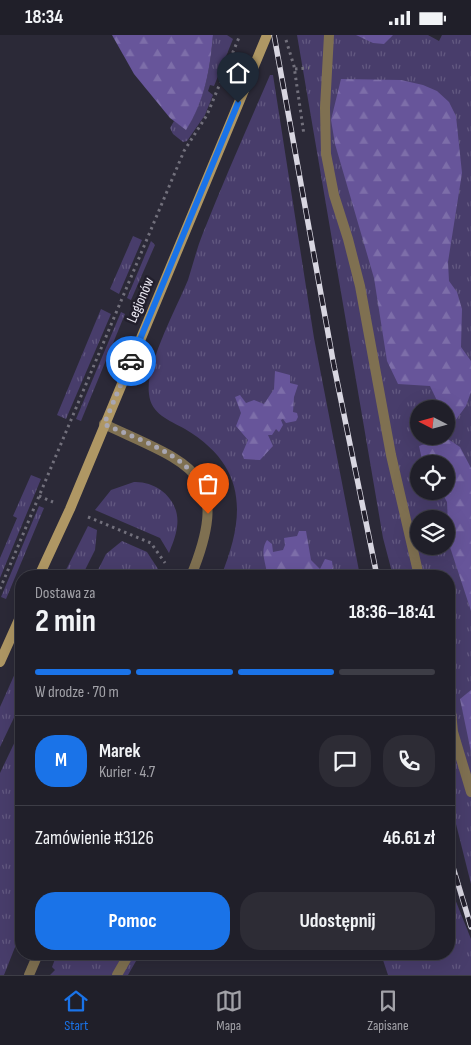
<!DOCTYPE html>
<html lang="pl">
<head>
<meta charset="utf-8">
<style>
	body { margin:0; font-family:"Sofia Sans Condensed",sans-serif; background:#2d2c35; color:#f1f3f6; height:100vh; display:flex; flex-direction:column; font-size:19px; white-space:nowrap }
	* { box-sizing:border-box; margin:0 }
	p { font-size:16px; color:#a2a2a8 }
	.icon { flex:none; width:28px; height:28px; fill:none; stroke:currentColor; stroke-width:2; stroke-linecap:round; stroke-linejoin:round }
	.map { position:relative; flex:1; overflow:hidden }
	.panel { position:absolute; left:15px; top:535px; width:440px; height:390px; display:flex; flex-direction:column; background:#201f29; border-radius:20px; box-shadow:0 5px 20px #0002,0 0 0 1px #3d3d46 }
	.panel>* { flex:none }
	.needle { width:32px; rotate:276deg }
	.tools { position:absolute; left:410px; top:365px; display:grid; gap:10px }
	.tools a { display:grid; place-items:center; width:45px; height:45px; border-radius:50%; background:#201f29; box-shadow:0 5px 20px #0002,0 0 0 1px #3d3d46; font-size:25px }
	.pin { position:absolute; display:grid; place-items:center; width:42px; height:42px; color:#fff; margin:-51px -21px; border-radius:50% 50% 50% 0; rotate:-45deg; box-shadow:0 0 5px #0007 }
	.pin .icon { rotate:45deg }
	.courier { position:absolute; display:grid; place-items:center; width:50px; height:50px; margin:-25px; border:4px solid #1a73e8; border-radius:50%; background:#fff; color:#222; box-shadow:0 1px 6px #0007 }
	.summary em { font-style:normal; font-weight:700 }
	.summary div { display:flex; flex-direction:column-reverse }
	.summary { display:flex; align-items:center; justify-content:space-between; height:85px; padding:0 20px }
	h1 { font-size:32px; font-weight:700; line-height:38px }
	.bar { display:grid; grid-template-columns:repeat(4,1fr); gap:8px 5px; align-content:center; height:60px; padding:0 20px }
	.bar i { height:6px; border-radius:4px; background:#3d3d46 }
	.bar .active { background:#1a73e8 }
	.bar p { grid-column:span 4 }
	.line { display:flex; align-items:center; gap:12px; padding:0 20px; border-top:1px solid #3d3d46 }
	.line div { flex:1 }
	.round { display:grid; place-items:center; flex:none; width:52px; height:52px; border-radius:20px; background:#2d2c35 }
	.primary-button { display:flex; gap:10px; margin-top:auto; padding:10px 20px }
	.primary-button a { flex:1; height:58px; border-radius:20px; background:#1a73e8; color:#fff; font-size:20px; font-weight:700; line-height:58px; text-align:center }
	.primary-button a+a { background:#2d2c35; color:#f1f3f6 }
	.status { display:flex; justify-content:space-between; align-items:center; height:35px; padding:0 25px; background:#201f29; direction:ltr }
	.status svg { height:14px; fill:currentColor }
	.tab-bar { display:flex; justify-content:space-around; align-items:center; height:70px; border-top:1px solid #3d3d46; background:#201f29; font-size:14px; color:#a2a2a8 }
	.tab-bar a { display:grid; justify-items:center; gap:2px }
	.tab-bar .active { color:#1a73e8 }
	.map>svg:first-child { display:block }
</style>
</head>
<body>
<div class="status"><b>18:34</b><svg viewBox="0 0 49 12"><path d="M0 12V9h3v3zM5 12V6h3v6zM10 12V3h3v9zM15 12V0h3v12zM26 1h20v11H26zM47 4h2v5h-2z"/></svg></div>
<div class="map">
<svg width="471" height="940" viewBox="0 0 471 940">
	<defs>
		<pattern id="grass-tufts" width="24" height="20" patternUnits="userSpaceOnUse" patternTransform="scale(1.25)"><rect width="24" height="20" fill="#483d6b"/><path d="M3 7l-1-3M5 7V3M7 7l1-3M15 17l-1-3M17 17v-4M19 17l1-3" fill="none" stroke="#635981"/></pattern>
		<pattern id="forest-firs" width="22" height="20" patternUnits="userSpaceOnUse" patternTransform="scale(1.25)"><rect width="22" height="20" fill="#67559a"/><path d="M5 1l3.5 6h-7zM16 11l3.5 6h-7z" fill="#7d6ea9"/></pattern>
	</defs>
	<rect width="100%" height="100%" fill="#2b2937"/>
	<g fill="url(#grass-tufts)" fill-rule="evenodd">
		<path d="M 213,0 L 227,0 L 233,4 L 214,51 L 210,50 L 208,56 L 213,60 L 205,80 L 187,106 L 183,107 L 173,99 L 170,93 L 174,86 L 186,94 C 205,65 210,34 213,0 Z"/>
		<path d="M 297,0 L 428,0 L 439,6 L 442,0 L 471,0 L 471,849 L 449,761 L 449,541 L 393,541 L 383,503 ZM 419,374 L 446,374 L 446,401 L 419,401 ZM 419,429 L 446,429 L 446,456 L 419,456 ZM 419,484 L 446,484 L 446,511 L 419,511 Z"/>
		<path d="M 270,40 L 273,40 L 314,303 L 360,541 L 221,541 C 246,480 247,431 185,394 C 169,385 151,379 149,359 C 145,331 177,272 188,245 C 193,229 197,213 203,198 C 224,145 247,93 270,40 Z"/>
		<path d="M 133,201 L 142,205 L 119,259 L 110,254 Z"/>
		<path d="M 151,206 L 155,210 L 131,265 L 127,263 Z"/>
		<path d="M 101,274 L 111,279 L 66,384 L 57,380 Z"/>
		<path d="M 121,277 L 125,279 L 81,386 L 76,384 Z"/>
		<path d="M 31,440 L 41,444 L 0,543 L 0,523 L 17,483 L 13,481 Z"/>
		<path d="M 134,447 C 158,446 181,466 177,492 C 176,501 172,510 169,518 L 160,503 L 95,475 L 111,455 Z"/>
		<path d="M 39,471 L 44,473 L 6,564 L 1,562 Z"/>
		<path d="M 88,491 L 97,495 L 95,515 L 82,541 L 63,541 Z"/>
		<path d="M 122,506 L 147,517 L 158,534 L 156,541 L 95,541 L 106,519 Z"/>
		<path d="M 21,625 L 21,668 L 0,712 L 0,672 Z"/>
		<path d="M 21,694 L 21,897 L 4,940 L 0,940 L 0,738 Z"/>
		<path d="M 449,849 L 471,904 L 471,940 L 388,940 L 381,919 L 449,919 Z"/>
		<path d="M 57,919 L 140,919 L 128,940 L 50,940 L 55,935 L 52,932 Z"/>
	</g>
	<g fill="url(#forest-firs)">
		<path d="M 112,0 L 213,0 C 210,34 205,65 186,95 L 170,83 L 134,39 Z"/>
		<path d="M 356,0 L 393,0 L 384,9 L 373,8 Z"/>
		<path d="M 341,44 L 401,45 L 423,50 L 437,56 L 449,67 L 456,81 L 462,138 L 448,227 L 449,246 L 457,257 L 462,274 L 461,312 L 471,326 L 471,357 L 466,371 L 455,386 L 447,385 L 446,374 L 441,374 L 430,351 L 398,349 L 387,326 L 374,243 L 335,109 L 331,85 Z"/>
		<path d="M 275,336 L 290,340 L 290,348 L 298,350 L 294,362 L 293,377 L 297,378 L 298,382 L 296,386 L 286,388 L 283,384 L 281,385 L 283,390 L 279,397 L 276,394 L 272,400 L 268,400 L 273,411 L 260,425 L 244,424 L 242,419 L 248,405 L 236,391 L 241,378 L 235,362 L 240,360 L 246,368 L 254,365 L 264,369 L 274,354 Z"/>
		<path d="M 445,402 L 460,412 L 471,433 L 471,576 L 449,509 L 447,467 L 441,456 L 446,456 L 446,429 L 423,429 L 419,411 Z"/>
		<path d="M 299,496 L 306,496 L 311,525 L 320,534 L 325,524 L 332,526 L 334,541 L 267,541 C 267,529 259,517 267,505 L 272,509 L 273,517 L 283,515 L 285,510 L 284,503 L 297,501 Z"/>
		<path d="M 471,655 L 471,717 L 460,664 Z"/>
	</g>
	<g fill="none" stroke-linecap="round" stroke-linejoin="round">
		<g stroke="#72707c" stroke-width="3" stroke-dasharray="2.5 4" stroke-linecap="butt">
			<path d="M 286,5 L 294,31 L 304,100"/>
			<path d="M 295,34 L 309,33"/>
			<path d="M 39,461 L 53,467"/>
			<path d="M 88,482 L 151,508 L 165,528"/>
			<path d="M 0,554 L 184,116 L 207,80 L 240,0"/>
		</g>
		<g stroke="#7f7051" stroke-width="10">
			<path d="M 329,0 L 325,73 L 326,119 L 334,160 L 348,204 L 360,251 L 391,420 L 419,541"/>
			<path d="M 449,657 L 453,697 L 471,757"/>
			<path d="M 117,940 L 129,919"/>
		</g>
		<g stroke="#7f7051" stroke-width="10">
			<path d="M 104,389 C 189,429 234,436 191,541"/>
			<path d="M 29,940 L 38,919"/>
		</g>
		<g stroke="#af9764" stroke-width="10">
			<path d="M 39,541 L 70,474 L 267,0"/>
			<path d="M 0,627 L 21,580"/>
		</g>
		<g stroke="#d8d6e1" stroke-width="5.5">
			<g id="rail">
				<path d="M 274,0 L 334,331 L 377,541"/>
				<path d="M 449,819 L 471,892"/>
			</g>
		</g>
		<use href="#rail" stroke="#221f2c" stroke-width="4" stroke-dasharray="11" stroke-linecap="butt"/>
	</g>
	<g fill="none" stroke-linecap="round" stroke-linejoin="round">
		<path stroke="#a8a6b2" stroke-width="5" stroke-dasharray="0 9" d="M 131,326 L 104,389 C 145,408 208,424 208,479"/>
		<path stroke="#1a73e8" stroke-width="6" d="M 131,326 L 238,68"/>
	</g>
	<g text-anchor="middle" stroke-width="5" stroke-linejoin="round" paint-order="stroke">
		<g font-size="15" fill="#eceaf4" stroke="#221f2c">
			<text transform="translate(140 265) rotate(-67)" y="5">Legionów</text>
		</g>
	</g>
</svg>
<div class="tools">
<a><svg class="needle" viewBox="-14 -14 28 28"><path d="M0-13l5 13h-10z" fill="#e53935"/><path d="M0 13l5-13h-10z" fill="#a2a2a8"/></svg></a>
<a><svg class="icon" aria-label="locate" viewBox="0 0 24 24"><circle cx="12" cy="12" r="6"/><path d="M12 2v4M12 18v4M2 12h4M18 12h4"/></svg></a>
<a><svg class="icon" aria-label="layers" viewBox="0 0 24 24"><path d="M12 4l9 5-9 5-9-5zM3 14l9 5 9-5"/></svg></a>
</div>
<div class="pin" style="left:208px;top:479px;background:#ea580c"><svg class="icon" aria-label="bag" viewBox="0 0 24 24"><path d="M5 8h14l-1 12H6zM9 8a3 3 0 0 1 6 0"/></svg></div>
<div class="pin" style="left:238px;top:68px;background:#1f2937"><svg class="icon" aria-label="home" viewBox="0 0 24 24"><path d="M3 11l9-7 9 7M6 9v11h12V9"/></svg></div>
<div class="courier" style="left:131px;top:326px"><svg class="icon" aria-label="car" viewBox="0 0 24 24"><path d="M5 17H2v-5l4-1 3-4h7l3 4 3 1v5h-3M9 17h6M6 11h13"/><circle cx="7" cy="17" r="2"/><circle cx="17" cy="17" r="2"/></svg></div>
<section class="panel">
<div class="summary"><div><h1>2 min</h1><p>Dostawa za</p></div><em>18:36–18:41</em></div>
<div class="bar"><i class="active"></i><i class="active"></i><i class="active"></i><i></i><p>W drodze · 70 m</p></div>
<div class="line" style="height:90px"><b class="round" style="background:#1a73e8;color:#fff">M</b><div><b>Marek</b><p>Kurier · 4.7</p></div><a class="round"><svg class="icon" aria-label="chat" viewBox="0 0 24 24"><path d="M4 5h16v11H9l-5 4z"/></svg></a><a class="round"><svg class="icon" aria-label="phone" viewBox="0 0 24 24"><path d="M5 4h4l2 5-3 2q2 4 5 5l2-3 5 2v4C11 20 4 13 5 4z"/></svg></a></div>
<div class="line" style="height:65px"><div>Zamówienie #3126</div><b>46.61 zł</b></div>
<div class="primary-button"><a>Pomoc</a><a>Udostępnij</a></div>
</section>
</div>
<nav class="tab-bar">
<a class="active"><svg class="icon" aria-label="home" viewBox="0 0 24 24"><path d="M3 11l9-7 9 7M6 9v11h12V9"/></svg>Start</a>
<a><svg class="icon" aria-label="map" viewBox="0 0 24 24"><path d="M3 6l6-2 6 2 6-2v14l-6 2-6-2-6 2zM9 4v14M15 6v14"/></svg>Mapa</a>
<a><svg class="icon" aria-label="saved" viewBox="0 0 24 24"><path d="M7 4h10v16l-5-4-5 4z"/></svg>Zapisane</a>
</nav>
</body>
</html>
